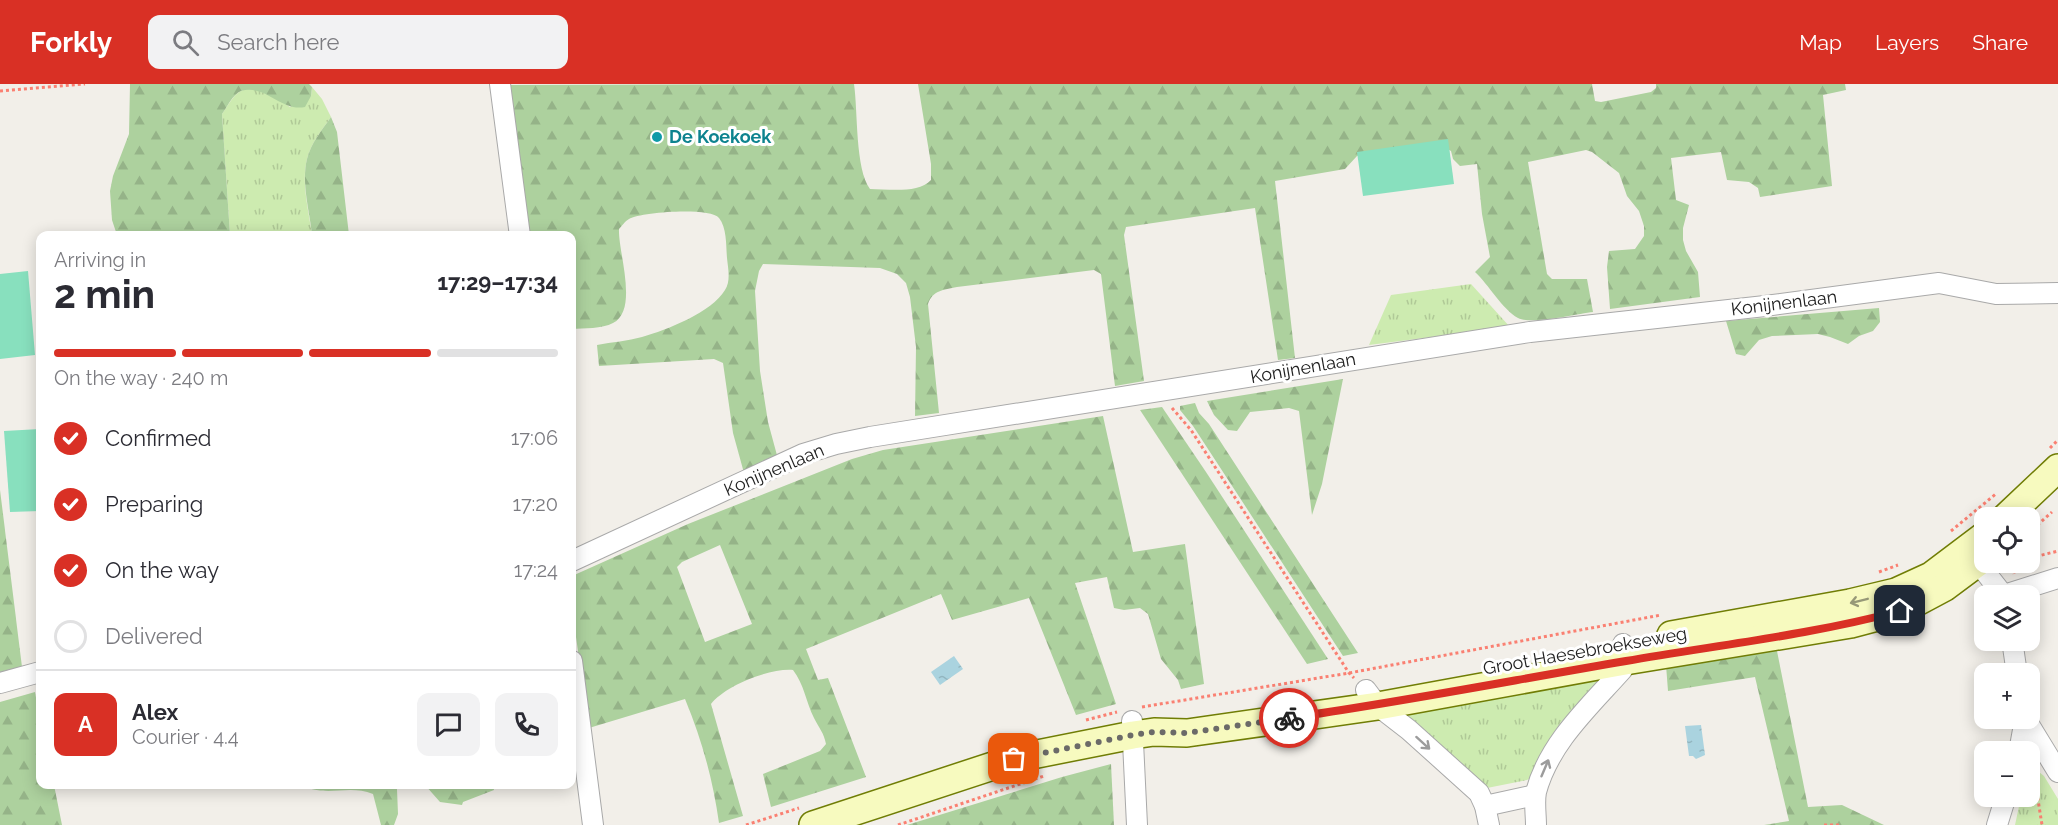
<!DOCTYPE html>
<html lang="en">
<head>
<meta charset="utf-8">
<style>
	body { margin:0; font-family:Raleway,sans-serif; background:#f2f2f3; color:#2b2b33; height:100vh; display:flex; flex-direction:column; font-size:22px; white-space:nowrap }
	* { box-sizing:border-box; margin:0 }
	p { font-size:20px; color:#7c7c81 }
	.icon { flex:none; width:33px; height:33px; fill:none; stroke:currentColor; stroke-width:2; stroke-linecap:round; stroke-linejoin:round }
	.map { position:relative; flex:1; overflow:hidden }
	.drawer { position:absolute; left:36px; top:147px; width:540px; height:558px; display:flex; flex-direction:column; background:#fff; border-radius:12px; box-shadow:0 3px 15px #0003 }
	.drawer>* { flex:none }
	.controls { position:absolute; left:1974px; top:423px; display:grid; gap:12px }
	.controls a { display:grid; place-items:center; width:66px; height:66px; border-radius:12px; background:#fff; box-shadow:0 3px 15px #0003; font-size:30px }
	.pin { position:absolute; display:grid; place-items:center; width:51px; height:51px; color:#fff; margin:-26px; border-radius:12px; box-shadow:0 3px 9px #0006 }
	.courier { position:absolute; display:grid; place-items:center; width:60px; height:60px; margin:-30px; border:4px solid #d93025; border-radius:50%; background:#fff; color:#222; box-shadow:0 2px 8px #0007 }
	.headline em { font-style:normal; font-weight:700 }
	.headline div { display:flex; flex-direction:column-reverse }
	.headline { display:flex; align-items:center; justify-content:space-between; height:102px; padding:0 18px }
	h1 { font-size:39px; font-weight:700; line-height:45px }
	.bar { display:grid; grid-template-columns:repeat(4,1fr); gap:9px 6px; align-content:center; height:72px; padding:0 18px }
	.bar i { height:8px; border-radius:4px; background:#e1e1e2 }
	.bar .current { background:#d93025 }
	.bar p { grid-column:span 4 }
	.line { display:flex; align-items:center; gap:15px; padding:0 18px; border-top:2px solid #e1e1e2 }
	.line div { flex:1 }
	.round { display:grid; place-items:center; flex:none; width:63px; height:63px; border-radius:12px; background:#f2f2f3 }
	ol { padding:0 18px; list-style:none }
	li { display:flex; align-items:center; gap:18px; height:66px }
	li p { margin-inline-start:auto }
	li .icon { padding:6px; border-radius:50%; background:#d93025; color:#fff; stroke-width:4 }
	li:last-child { color:#7c7c81 }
	li i { width:33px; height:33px; border:3px solid #e1e1e2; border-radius:50% }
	header { display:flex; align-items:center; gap:36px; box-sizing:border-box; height:84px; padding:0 30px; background:#d93025; color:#fff }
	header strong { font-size:28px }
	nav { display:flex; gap:33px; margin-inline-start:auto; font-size:21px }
	.search { width:420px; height:54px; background:#f2f2f3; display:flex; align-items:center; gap:15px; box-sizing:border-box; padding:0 21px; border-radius:12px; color:#7c7c81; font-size:22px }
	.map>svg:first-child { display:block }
</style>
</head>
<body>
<header>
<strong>Forkly</strong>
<div class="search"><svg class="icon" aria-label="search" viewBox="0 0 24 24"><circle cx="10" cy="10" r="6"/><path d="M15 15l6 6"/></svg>Search here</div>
<nav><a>Map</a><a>Layers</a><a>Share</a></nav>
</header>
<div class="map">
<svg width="2058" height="741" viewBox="0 0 2058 741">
	<defs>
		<pattern id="grass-tufts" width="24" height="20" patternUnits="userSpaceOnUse" patternTransform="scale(1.5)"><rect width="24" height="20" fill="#cdebb0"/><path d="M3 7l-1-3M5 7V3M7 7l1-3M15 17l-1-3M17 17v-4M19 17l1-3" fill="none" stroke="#b0c997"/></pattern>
		<pattern id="forest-firs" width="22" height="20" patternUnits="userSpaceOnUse" patternTransform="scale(1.5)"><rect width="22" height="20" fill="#add19e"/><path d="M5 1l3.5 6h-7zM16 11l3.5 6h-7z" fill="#95b388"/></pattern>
		<pattern id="water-ripples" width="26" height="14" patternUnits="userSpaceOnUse" patternTransform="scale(1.5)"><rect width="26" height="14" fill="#aad3df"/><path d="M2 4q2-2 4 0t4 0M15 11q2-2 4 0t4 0" fill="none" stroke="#92b5bf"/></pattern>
	</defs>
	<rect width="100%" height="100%" fill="#f2efe9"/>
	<g fill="url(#grass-tufts)">
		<path d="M 312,3 L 322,15 L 331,33 C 322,46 311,59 307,75 C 301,99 309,128 312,151 L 230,151 L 222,30 C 227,23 233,11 241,7 C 259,0 276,14 290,23 L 311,12 Z"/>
		<path d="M 1471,200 L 1510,243 L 1369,261 L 1391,211 Z"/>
		<path d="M 1617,588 L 1562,637 L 1550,654 L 1532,693 L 1527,696 L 1487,704 L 1399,630 Z"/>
		<path d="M 2039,688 L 2044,692 L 2058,715 L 2058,741 L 2015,741 L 2021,713 L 2030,712 L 2030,689 Z"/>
	</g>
	<g fill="url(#forest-firs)" fill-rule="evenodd">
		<path d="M 130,0 L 309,0 L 312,3 L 311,12 L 305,23 C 281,28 266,0 241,7 C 233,10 227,23 222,30 L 230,151 L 117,151 L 112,136 L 110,107 L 113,92 L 129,50 Z"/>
		<path d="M 854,0 C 858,27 855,85 870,105 C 888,105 918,110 931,96 L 931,80 L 918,0 L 1592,0 L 1595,17 L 1601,18 L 1651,8 L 1656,4 L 1656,0 L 1845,0 L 1846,6 L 1823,11 L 1832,102 L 1760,113 L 1758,104 L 1749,98 L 1727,96 L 1721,68 L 1671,74 L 1676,116 L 1689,121 L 1683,144 L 1683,156 L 1686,167 L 1698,188 L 1700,213 L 1610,225 L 1607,183 L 1609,167 L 1635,165 L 1644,152 L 1644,142 L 1639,127 L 1627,112 L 1619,89 L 1592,68 L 1586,66 L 1528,78 L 1547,190 L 1552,195 L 1587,195 L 1593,228 C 1576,230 1531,241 1518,234 C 1502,225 1489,201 1475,188 L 1490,173 L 1482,130 L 1477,80 L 1460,82 L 1453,75 L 1451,67 L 1438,60 L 1396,64 L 1357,72 L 1345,85 L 1275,97 L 1295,274 L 1278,276 L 1255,124 L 1126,143 L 1124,151 L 1144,297 L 1115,302 L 1101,190 L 1094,186 L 957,203 C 943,206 933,206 928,220 L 939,329 L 915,332 L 916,263 L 910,213 L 906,199 L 897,190 L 880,184 L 763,180 L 759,187 L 755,207 L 760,287 L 768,338 L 778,375 L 744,389 L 733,349 L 723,279 L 714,275 L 599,282 L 597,261 C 612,258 628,257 642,253 C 667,246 712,228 725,206 C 731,197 728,184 727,174 C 726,162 727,144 719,134 C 710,123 641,128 629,135 C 625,137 622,142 619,145 C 618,168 639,226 613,239 C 602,245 584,244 572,245 L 572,152 L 527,151 L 509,1 Z"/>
		<path d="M 331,33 L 337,48 L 349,151 L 312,151 C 310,128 301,99 307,75 C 311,59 322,46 331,33 Z"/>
		<path d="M 1879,224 L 1880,238 L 1873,247 L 1859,252 L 1848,260 L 1830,253 L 1818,250 L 1772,252 L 1759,256 L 1745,272 L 1736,270 L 1726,237 Z"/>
		<path d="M 1343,295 L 1322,400 L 1312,431 L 1299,327 L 1289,324 L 1250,328 L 1237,347 L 1228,346 L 1214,331 L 1207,317 Z"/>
		<path d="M 1195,319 L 1199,329 L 1209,340 L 1358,569 L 1343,572 L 1193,342 L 1180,326 L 1180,322 Z"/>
		<path d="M 1162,323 L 1206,388 L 1328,575 L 1307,580 L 1140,326 Z"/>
		<path d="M 1103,332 L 1133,468 L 1185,460 L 1204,600 L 1181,605 L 1178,596 L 1161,575 L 1148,530 L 1140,524 L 1124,526 L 1114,524 L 1107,493 L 1075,499 L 1116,620 L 1076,631 L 1029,514 L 952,536 L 941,510 L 806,565 L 818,596 L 828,594 L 866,693 L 771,723 L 763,690 L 820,667 L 826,660 C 824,649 819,644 814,634 C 806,618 804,600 793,586 C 769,584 725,602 711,620 L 743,732 L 719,739 C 713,696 702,656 685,615 L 589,644 L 572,525 L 572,492 L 688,440 L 852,375 L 883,366 ZM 720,461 L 752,540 L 705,558 L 677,483 L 682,478 Z"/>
		<path d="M 0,406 L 22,583 L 0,588 Z"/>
		<path d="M 1776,562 L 1808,723 L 1842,721 L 1884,741 L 1764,741 L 1789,737 L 1755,593 L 1668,607 L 1666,581 Z"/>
		<path d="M 35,608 L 40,636 L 40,700 L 54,701 L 62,741 L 0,741 L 0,618 Z"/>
		<path d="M 1111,680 L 1114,741 L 907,741 L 1062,693 Z"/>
		<path d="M 301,701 L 400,701 L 397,705 L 398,730 L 394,741 L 381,741 L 373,710 C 348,700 327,714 301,701 Z"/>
		<path d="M 425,701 L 493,701 L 494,706 L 463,718 L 462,721 L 440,718 Z"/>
	</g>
	<g fill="#88e0be">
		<path d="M 1448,55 L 1454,100 L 1363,112 L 1357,68 Z"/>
		<path d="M 28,187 L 35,271 L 0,275 L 0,190 Z"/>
		<path d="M 40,345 L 40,427 L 10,428 L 4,347 Z"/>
	</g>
	<g fill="url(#water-ripples)">
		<path d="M 954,572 L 963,585 L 940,601 L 931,588 Z"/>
		<path d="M 1701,641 L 1705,671 L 1696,675 L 1693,672 L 1689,672 L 1685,642 Z"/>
	</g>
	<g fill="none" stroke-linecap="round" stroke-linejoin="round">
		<g stroke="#a9a9a9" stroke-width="22">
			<g id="street">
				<path d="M 500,0 L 520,152"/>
				<path d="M 1971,470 L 2004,512"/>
				<path d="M 572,477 L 803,370 L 836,360 L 870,353 L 1530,248 L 1765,222 L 1939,199 L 1996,210 L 2058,209"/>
				<path d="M 2004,511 L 2058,494"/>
				<path d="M 2012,556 L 2017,590"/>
				<path d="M 572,577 L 593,741"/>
				<path d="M 0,599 L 40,588"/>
				<path d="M 1366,606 L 1378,622 L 1409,646 L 1479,709 L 1485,722 L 1489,741"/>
				<path d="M 2025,634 L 2058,688"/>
				<path d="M 1132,637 L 1137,741"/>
				<path d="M 2019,668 L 2025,635"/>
				<path d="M 1485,722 L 1535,711"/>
				<path d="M 1536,741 C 1536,731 1534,718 1536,708 C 1549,659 1589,623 1622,586 L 1625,577 L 1623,560"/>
				<path d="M 1997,741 L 2006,712"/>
			</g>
		</g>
		<g stroke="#707d05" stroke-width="30">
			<g id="secondary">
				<path d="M 2005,434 L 2058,384"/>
				<path d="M 1671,551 L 1850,519 L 1896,508 L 1931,492 L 1984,452"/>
				<path d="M 813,741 L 1017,674 L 1133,651 L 1154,648 L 1187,649 L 1378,622 L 1625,577 L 1851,540 L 1900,527 L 1945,503 L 1984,474"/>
			</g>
		</g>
		<g stroke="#fa8072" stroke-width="3" stroke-dasharray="3 3" stroke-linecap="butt">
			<path d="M 0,7 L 85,0"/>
			<path d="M 1172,324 L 1191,346 L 1349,589 L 1354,594"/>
			<path d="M 2050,364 L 2058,356"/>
			<path d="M 1951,447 L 1997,409"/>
			<path d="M 2030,463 L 2033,445 L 2052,428"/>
			<path d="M 2030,474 L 2058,467"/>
			<path d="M 2011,478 L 2014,490"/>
			<path d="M 2026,487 L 2027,478"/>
			<path d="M 1879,488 L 1898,481"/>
			<path d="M 1142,623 L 1349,589 L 1661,531"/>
			<path d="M 1086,636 L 1117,628"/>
			<path d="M 2033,684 L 2042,741"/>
			<path d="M 746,741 L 799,724"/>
			<path d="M 898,741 L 1044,692"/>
			<path d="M 1824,741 L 1839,741"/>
		</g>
		<use href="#street" stroke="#fff" stroke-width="20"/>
		<use href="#secondary" stroke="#f7fabf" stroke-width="27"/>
	</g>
	<defs><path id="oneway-shaft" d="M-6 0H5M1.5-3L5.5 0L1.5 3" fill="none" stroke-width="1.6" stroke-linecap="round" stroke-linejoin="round" transform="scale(1.5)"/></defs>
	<use stroke="#979978" href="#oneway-shaft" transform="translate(1859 517) rotate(166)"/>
	<g stroke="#9c9c9c">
		<use href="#oneway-shaft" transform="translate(1423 659) rotate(42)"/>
		<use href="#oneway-shaft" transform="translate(1545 684) rotate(-67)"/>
	</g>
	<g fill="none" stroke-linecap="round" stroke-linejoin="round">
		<path stroke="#6b6a68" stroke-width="6" stroke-dasharray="0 10.8" d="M 1014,675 L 1133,651 L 1154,648 L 1187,649 L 1289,634"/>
		<path stroke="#d93025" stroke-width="8" d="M 1289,634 C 1402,618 1514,596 1626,577 C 1718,561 1810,551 1900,527"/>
	</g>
	<circle fill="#0f9aa8" stroke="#fff" stroke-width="2" cx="657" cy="53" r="6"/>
	<g text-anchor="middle" stroke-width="6" stroke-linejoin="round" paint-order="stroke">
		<g font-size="18" font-weight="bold" fill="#0d838f" stroke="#fff" text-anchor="start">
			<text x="669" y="59">De Koekoek</text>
		</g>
		<g font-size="18" fill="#222" stroke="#fff">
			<text transform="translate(1784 219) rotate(-7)" y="6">Konijnenlaan</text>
			<text transform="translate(1303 284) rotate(-10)" y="6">Konijnenlaan</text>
			<text transform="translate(774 386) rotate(-23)" y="6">Konijnenlaan</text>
			<text transform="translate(1585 567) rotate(-10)" y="6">Groot Haesebroekseweg</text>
		</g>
	</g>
</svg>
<div class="controls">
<a><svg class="icon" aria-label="locate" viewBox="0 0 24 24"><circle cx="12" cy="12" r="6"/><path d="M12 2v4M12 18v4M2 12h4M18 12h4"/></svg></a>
<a><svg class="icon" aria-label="layers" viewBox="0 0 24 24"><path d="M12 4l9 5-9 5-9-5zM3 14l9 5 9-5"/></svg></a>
<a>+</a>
<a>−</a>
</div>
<div class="pin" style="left:1014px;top:675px;background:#ea580c"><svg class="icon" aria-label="bag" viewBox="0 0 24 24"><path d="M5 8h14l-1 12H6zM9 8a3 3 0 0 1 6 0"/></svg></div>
<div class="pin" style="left:1900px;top:527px;background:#1f2937"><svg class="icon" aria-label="home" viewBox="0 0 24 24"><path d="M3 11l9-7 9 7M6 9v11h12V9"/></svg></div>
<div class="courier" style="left:1289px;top:634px"><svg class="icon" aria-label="bike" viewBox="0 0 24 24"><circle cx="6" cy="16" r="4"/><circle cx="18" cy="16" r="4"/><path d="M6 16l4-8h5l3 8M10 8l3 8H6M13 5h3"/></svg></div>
<section class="drawer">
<div class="headline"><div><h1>2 min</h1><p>Arriving in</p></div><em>17:29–17:34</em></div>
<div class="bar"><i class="current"></i><i class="current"></i><i class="current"></i><i></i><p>On the way · 240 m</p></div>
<ol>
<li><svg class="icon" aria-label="check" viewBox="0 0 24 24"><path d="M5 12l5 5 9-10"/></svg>Confirmed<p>17:06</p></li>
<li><svg class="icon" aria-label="check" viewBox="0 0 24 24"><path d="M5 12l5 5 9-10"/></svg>Preparing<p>17:20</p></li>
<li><svg class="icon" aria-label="check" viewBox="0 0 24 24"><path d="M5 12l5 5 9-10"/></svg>On the way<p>17:24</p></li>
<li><i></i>Delivered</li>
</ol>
<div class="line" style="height:108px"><b class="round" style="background:#d93025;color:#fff">A</b><div><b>Alex</b><p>Courier · 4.4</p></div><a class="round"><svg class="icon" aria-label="chat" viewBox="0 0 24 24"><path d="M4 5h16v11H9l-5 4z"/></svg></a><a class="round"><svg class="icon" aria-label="phone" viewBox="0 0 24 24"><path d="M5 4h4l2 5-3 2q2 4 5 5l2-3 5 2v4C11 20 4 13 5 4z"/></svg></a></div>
</section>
</div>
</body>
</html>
